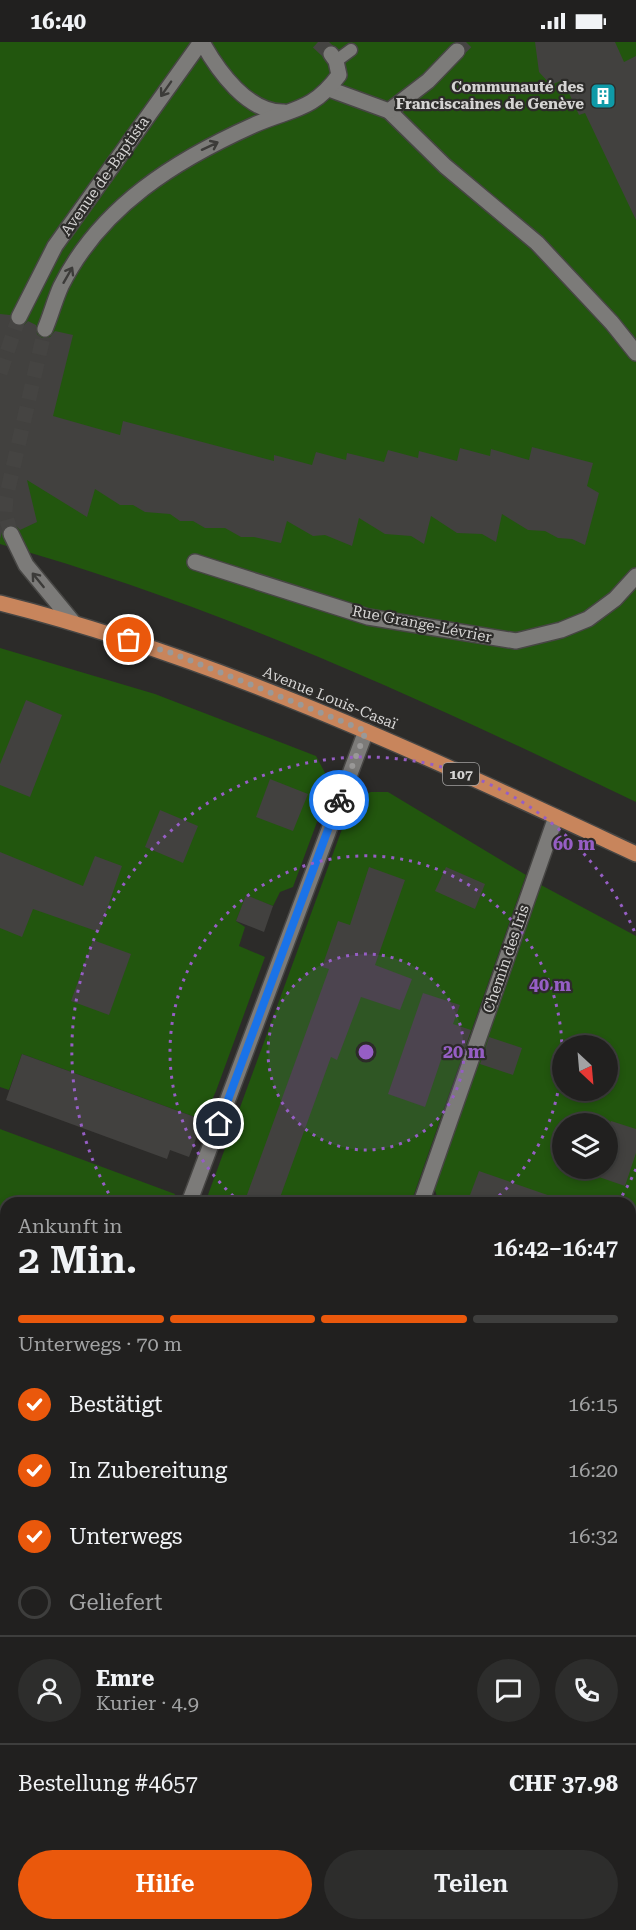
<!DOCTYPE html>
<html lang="de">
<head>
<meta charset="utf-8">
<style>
	body { margin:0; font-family:"Roboto Serif",serif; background:#2d2d2c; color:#f1f3f6; height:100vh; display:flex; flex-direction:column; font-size:22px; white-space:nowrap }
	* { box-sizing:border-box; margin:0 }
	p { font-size:20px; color:#a2a3a4 }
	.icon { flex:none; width:33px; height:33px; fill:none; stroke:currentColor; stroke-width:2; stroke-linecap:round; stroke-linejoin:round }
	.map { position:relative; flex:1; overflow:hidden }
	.side { position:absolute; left:0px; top:1155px; width:636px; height:734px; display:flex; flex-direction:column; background:#21201f; border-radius:18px 18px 0 0; box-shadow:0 3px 9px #0003,0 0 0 2px #3e3e3d }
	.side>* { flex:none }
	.needle { width:39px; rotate:154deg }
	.tools { position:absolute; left:552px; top:993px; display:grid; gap:12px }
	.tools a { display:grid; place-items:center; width:66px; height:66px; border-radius:50%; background:#21201f; box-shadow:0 3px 9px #0003,0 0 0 2px #3e3e3d; font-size:30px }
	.pin { position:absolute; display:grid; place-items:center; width:51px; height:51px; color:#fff; margin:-26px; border:3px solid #fff; border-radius:50%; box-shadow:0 2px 6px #0007 }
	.courier { position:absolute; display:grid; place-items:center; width:60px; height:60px; margin:-30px; border:4px solid #1a73e8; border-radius:50%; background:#fff; color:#222; box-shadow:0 2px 8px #0007 }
	.head em { font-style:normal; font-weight:600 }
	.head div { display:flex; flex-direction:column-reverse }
	.head { display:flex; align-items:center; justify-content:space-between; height:102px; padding:0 18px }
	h1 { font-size:39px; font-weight:600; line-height:45px }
	.bar { display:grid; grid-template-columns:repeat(4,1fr); gap:9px 6px; align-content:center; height:72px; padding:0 18px }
	.bar i { height:8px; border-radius:4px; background:#3e3e3d }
	.bar .on { background:#ea580c }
	.bar p { grid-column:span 4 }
	.line { display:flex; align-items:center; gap:15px; padding:0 18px; border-top:2px solid #3e3e3d }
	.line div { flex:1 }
	.round { display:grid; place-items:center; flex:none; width:63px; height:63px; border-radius:32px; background:#2d2d2c }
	ol { padding:0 18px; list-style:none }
	li { display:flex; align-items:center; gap:18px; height:66px }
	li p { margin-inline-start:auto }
	li .icon { padding:6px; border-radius:50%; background:#ea580c; color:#fff; stroke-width:4 }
	li:last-child { color:#a2a3a4 }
	li i { width:33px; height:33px; border:3px solid #3e3e3d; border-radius:50% }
	.button { display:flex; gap:12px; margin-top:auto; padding:12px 18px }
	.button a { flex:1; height:69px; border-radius:36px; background:#ea580c; color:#fff; font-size:24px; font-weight:600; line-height:69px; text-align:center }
	.button a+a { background:#2d2d2c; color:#f1f3f6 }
	.status { display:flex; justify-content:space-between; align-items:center; height:42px; padding:0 30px; background:#21201f; direction:ltr }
	.status svg { height:16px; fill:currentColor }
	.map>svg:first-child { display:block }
</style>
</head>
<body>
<div class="status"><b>16:40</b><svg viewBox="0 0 49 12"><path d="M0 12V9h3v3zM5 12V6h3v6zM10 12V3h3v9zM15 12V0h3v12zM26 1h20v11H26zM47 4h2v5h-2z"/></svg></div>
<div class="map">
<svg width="636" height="1888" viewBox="0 0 636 1888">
	<rect width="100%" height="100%" fill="#2c2b29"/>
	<g fill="#22560e" fill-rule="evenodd">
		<path d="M 0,0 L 636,0 L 636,760 C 430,661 221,564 0,502 Z"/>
		<path d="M 0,606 L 155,652 L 316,714 L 331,742 L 293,845 L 280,850 L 273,864 L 246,854 L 236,879 L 245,885 L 239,904 L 265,915 L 216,1049 L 203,1078 L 22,1012 L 9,1048 L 0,1045 Z"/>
		<path d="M 371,750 L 388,750 L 526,833 L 411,1161 L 205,1161 L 349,768 L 359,754 Z"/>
		<path d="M 541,843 L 636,894 L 636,1209 L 630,1227 L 630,1161 L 439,1161 L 434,1145 ZM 562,1004 L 608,1004 L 608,1048 L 562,1048 ZM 562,1082 L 608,1082 L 608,1126 L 562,1126 Z"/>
		<path d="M 0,1087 L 175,1152 L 172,1161 L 6,1161 L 6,1612 L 0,1629 Z"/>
		<path d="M 630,1565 L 636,1567 L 636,1630 L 630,1628 Z"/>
		<path d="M 630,1720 L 636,1723 L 636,1811 L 630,1824 Z"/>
		<path d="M 636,1869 L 636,1888 L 177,1888 L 179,1882 L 354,1882 L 364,1886 L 365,1882 L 622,1882 L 629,1885 Z"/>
	</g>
	<g fill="#42413f">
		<path d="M 535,0 L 615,0 L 624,20 L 636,14 L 636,178 L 585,71 L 579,73 L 563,38 L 551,43 L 539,30 Z"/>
		<path d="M 0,272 L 10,273 L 11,280 L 15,284 L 24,283 L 28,279 L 36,283 L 37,292 L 42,296 L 50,295 L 55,289 L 73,293 L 53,374 L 120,393 L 123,379 L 274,419 L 274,413 L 312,423 L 316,410 L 346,418 L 347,411 L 384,420 L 388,408 L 418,416 L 419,409 L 457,419 L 460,406 L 490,414 L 491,407 L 529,418 L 532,405 L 593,421 L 587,444 L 599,451 L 585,503 L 572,497 L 558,496 L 545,489 L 528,488 L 502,472 L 496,500 L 482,492 L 457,491 L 431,474 L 424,502 L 411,494 L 385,492 L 359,476 L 352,504 L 325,493 L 313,494 L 287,479 L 281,501 L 254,495 L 241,495 L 225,486 L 205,486 L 193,479 L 180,479 L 170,472 L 145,470 L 133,463 L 120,463 L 95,447 L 87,475 L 27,438 L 37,480 L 20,488 L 16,484 L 7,483 L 3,487 L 0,497 Z"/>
		<path d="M 26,658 L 62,673 L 30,755 L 0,743 L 0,722 Z"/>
		<path d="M 270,737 L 308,752 L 293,789 L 256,775 Z"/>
		<path d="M 160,768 L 198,784 L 183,821 L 145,805 Z"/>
		<path d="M 0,810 L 83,844 L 95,814 L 122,824 L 99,890 L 33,867 L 22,895 L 0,886 Z"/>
		<path d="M 369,825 L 405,838 L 375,923 L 412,937 L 400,968 L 361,955 L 337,1018 L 331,1015 L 278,1161 L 244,1161 L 329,927 L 322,925 L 338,879 L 350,883 Z"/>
		<path d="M 446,825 L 485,842 L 475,867 L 435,849 Z"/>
		<path d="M 246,853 L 273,864 L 264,890 L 236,879 Z"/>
		<path d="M 93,898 L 131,912 L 109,973 L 71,959 Z"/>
		<path d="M 423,951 L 460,963 L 453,982 L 471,988 L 462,1015 L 444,1009 L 425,1065 L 388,1052 Z"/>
		<path d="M 489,995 L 522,1006 L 513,1033 L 480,1022 Z"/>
		<path d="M 22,1012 L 203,1078 L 189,1115 L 170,1108 L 167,1117 L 6,1058 Z"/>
		<path d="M 611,1079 L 636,1087 L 636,1111 L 625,1144 L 593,1133 L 595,1126 L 608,1126 L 608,1090 Z"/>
		<path d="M 479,1129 L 559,1157 L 558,1161 L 467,1161 Z"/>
	</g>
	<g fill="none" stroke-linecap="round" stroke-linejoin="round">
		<g stroke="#454442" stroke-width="15" stroke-dasharray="15 8" stroke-linecap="butt">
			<path d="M 318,0 L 331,12"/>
			<path d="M 457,9 L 466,0"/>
			<path d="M 0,331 L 19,275"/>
			<path d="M 11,492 L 5,471 L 6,456 L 45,287"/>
		</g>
		<g stroke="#474644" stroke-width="15">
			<g id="service">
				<path d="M 336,19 L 351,8"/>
				<path d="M 630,1850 L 636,1834"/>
			</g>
		</g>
		<g stroke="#474644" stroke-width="18">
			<g id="minor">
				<path d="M 389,69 L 445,124 L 537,201 L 612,281 L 636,311"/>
				<path d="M 195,520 L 368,575 L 516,599 L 561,588 L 588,577 L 615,557 L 636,534"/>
				<path d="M 189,1161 L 366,689"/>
				<path d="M 421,1161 L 556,775"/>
				<path d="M 0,1667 L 6,1651"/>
				<path d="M 167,1888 L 169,1882"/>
			</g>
		</g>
		<g stroke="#474644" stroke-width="18">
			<g id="tertiary">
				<path d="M 202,0 C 218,29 248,71 284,70"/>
				<path d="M 329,47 L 389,69 L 428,39 L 457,9"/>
				<path d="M 19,275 L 55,204 L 201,0"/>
				<path d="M 45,287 C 51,273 55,257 61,244 C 101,164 176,118 254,83 C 292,66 312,70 339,33 L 336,19 L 331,12"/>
				<path d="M 11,492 L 26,523 L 73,580"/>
			</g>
		</g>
		<g stroke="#474644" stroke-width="18">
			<path id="primary" d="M 0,561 C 222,617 430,716 636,812"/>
		</g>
		<use href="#service" stroke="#7c7b79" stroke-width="12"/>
		<use href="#minor" stroke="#7c7b79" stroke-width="15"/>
		<use href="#tertiary" stroke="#7c7b79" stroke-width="15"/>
		<use href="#primary" stroke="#c8855c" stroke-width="15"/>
	</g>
	<defs><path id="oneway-shaft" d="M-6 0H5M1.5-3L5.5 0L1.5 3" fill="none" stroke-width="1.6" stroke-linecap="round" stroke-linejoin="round" transform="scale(1.5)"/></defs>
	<g stroke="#3c3b39">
		<use href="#oneway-shaft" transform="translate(166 47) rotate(125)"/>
		<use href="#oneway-shaft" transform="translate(210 104) rotate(-25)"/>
		<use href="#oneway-shaft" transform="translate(68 233) rotate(-60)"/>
		<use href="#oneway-shaft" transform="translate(38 538) rotate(-129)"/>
	</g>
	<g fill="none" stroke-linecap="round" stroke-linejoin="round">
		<path stroke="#9a9998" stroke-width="6" stroke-dasharray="0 10.8" d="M 129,598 L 172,611 L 366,689 L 339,758"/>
		<path stroke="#1a73e8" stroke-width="8" d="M 219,1082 L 339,758"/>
	</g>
	<circle cx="366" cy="1010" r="98" fill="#965ec5" fill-opacity=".12"/>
	<g fill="none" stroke="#965ec5" stroke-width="3" stroke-dasharray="3 6">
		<circle cx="366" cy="1010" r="98"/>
		<path d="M240 1160A196 196 0 1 1 492 1160"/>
		<path d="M636 1127A294 294 0 0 1 619 1159M113 1159A294 294 0 1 1 636 893"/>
	</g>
	<defs>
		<g id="building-square" transform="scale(1.35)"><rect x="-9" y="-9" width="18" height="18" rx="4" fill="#0f9aa8" stroke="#2c2b29"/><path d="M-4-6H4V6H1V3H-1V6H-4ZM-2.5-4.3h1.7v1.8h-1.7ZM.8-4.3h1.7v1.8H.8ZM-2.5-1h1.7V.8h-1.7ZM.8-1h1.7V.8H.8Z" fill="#fff"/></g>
	</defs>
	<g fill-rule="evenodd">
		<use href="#building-square" x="603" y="54"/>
	</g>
	<g text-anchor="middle" stroke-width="4.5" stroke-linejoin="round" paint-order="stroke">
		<rect fill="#2c2b29" stroke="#a2a1a0" stroke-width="1.5" x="443" y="721" width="36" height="22" rx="4.5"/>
		<g font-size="14" font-weight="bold" fill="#d5d4d3">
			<text x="461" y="737">107</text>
		</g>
		<g font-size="15" font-weight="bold" fill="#d5d4d3" stroke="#2c2b29" text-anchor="end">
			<text x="584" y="50">Communauté des<tspan x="584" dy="17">Franciscaines de Genève</tspan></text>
		</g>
		<g font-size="15" fill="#d5d4d3" stroke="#2c2b29">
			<text transform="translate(105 134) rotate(-55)" y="5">Avenue de-Baptista</text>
			<text transform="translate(422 582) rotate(11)" y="5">Rue Grange-Lévrier</text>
			<text transform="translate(330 656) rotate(22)" y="5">Avenue Louis-Casaï</text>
			<text transform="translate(506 917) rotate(-71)" y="5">Chemin des Iris</text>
		</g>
	</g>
	<circle cx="366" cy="1010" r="9" fill="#965ec5" stroke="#2c2b29" stroke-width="3"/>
	<g font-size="18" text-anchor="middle" font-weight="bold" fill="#965ec5" stroke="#2c2b29" stroke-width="4.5" stroke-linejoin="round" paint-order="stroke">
		<text x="574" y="808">60 m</text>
		<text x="550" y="949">40 m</text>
		<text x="464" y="1016">20 m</text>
	</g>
</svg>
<div class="tools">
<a><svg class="needle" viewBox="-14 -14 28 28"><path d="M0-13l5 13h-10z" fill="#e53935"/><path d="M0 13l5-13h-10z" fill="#a2a3a4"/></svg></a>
<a><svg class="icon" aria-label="layers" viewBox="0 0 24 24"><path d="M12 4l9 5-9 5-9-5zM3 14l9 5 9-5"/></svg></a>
</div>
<div class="pin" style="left:129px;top:598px;background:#ea580c"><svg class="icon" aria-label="bag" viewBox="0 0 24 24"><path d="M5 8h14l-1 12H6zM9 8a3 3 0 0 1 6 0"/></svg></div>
<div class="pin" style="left:219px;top:1082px;background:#1f2937"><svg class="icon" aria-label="home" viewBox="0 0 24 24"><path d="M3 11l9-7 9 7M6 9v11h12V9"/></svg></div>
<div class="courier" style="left:339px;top:758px"><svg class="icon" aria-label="bike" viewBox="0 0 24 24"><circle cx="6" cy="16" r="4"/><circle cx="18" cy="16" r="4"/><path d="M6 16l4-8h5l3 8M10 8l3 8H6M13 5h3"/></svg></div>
<section class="side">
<div class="head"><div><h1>2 Min.</h1><p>Ankunft in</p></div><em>16:42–16:47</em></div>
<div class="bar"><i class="on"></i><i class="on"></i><i class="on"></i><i></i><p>Unterwegs · 70 m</p></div>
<ol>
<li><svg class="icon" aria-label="check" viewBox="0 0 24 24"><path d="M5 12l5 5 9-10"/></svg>Bestätigt<p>16:15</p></li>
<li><svg class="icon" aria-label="check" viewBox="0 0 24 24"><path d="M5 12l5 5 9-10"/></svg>In Zubereitung<p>16:20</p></li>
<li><svg class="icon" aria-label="check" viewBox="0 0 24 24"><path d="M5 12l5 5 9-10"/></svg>Unterwegs<p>16:32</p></li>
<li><i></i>Geliefert</li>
</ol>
<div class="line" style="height:108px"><a class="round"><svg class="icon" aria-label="person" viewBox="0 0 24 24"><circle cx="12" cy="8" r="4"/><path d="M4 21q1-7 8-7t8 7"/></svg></a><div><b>Emre</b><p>Kurier · 4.9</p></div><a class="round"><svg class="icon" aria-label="chat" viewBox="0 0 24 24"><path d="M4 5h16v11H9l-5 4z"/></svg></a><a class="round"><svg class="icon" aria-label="phone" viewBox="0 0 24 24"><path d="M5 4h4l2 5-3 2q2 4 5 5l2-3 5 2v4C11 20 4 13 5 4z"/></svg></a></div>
<div class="line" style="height:78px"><div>Bestellung #4657</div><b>CHF 37.98</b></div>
<div class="button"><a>Hilfe</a><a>Teilen</a></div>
</section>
</div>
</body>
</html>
